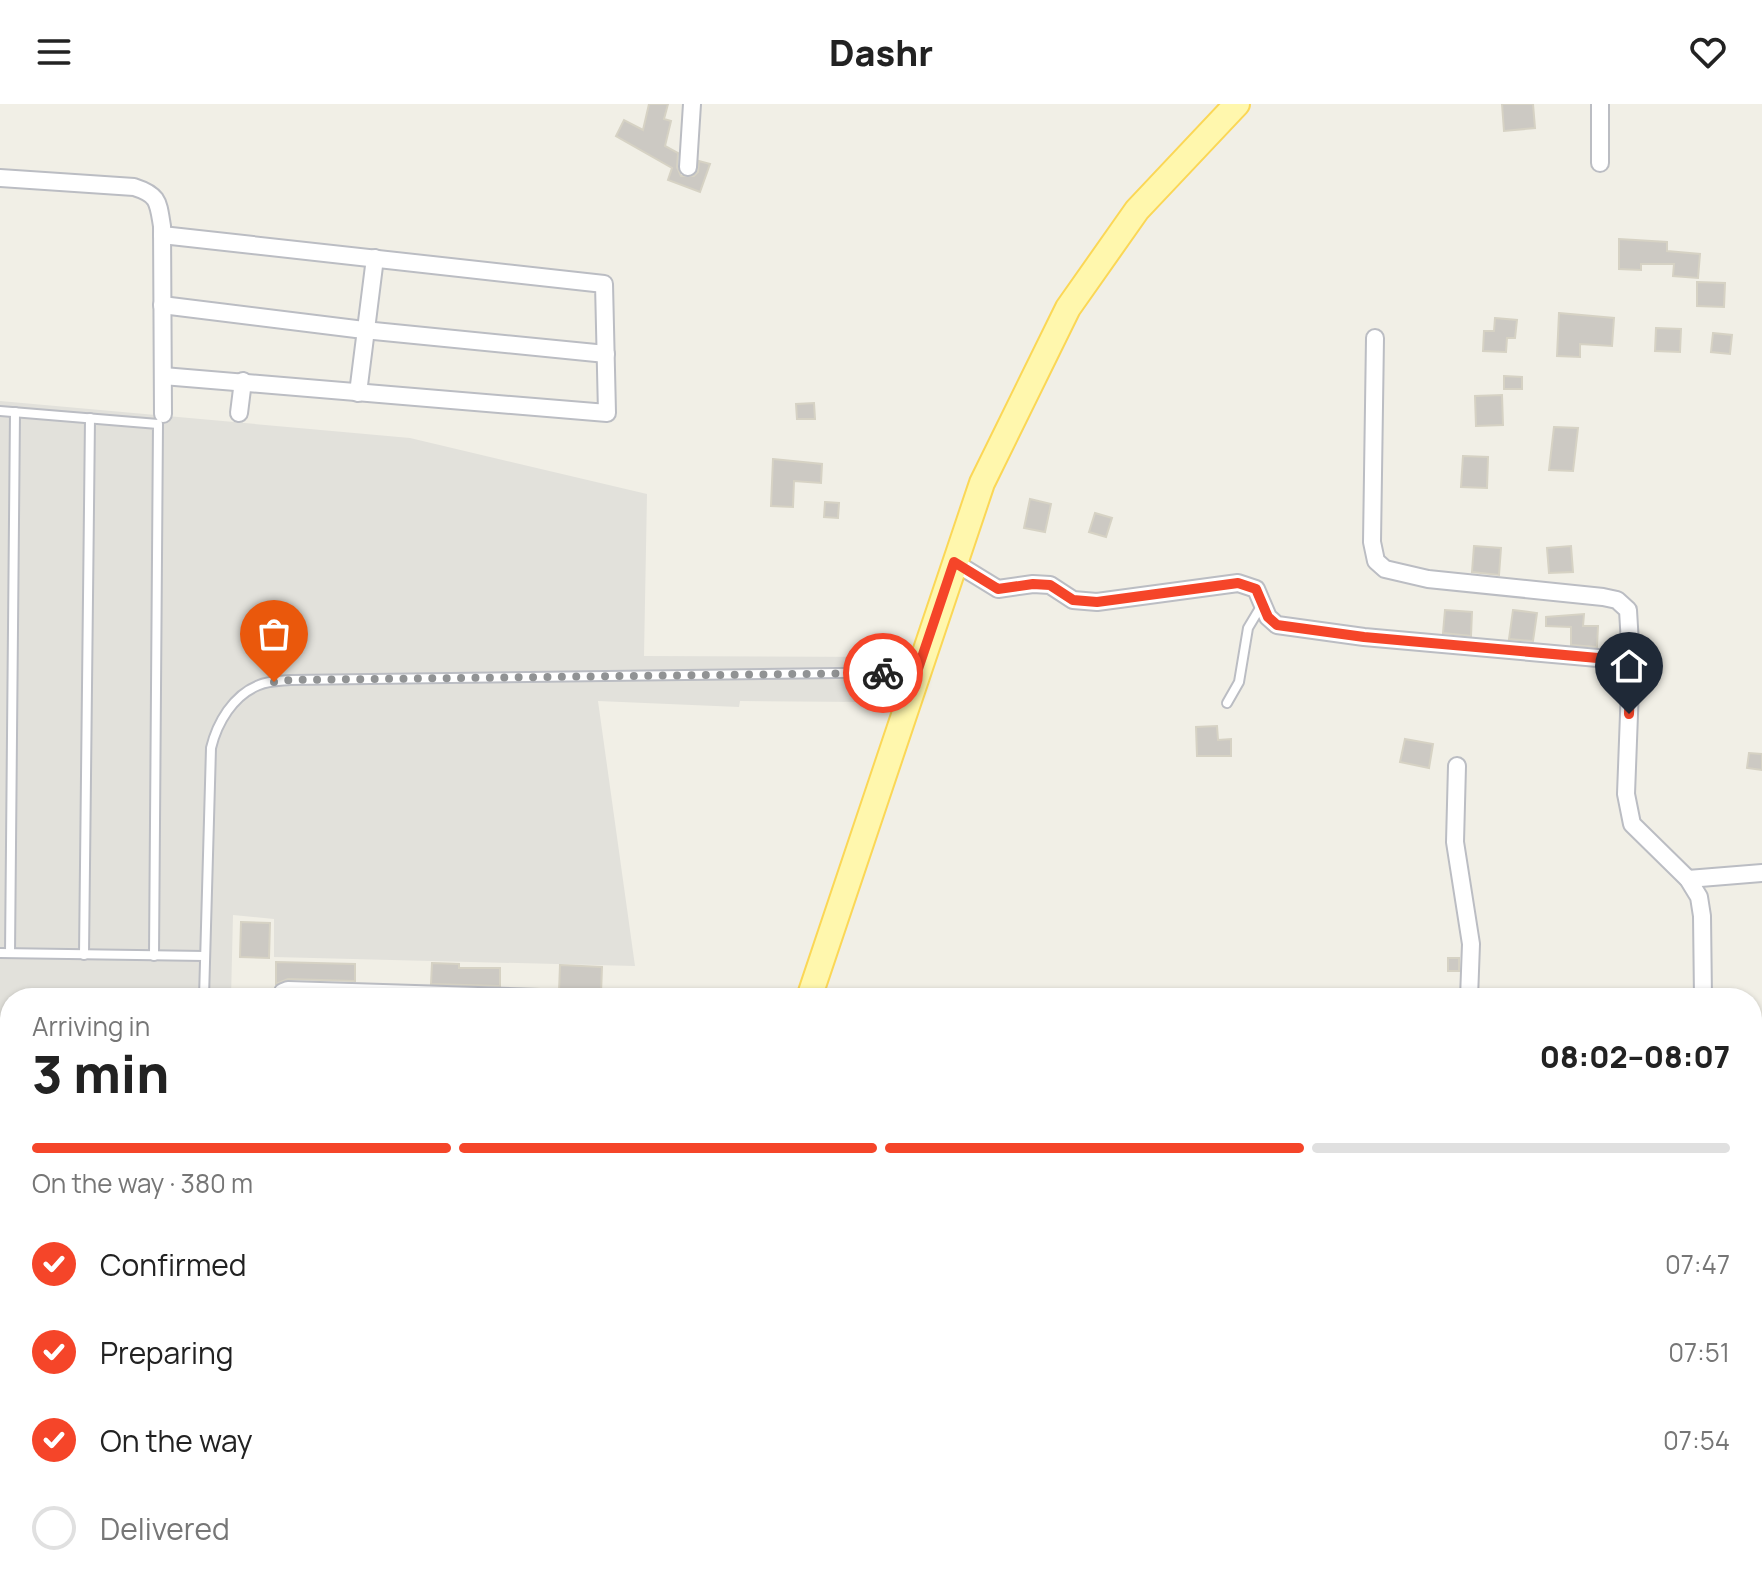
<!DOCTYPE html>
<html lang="en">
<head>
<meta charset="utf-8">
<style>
	body { margin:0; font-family:Manrope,sans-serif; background:#f6f6f6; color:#222; height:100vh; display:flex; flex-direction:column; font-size:30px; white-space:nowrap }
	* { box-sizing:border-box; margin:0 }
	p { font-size:26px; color:#767676 }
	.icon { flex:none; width:44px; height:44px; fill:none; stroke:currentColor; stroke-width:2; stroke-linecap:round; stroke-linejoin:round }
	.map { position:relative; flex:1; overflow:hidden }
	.sheet { position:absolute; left:0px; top:884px; width:1762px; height:602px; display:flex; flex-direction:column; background:#fff; border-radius:32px 32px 0 0; box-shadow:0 2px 6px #0004 }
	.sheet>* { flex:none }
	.pin { position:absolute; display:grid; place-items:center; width:68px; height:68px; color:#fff; margin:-82px -34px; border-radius:50% 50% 50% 0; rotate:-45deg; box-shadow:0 0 8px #0007 }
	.pin .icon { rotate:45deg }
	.courier { position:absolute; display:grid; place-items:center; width:80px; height:80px; margin:-40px; border:6px solid #f54529; border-radius:50%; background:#fff; color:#222; box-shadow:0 2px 10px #0007 }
	.overview em { font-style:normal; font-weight:800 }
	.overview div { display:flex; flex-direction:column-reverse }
	.overview { display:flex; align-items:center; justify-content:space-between; height:136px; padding:0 32px }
	h1 { font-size:52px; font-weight:800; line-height:60px }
	.bar { display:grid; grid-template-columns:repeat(4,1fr); gap:12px 8px; align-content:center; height:96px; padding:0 32px }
	.bar i { height:10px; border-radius:6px; background:#e0e0e0 }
	.bar .active { background:#f54529 }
	.bar p { grid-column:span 4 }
	ol { padding:0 32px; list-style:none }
	li { display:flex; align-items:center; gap:24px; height:88px }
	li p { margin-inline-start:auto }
	li .icon { padding:8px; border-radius:50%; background:#f54529; color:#fff; stroke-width:4 }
	li:last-child { color:#767676 }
	li i { width:44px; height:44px; border:4px solid #e0e0e0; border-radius:50% }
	header { display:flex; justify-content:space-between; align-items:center; height:104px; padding:0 32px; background:#fff; font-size:36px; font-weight:800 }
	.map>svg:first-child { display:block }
</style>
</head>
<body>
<header><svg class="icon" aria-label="menu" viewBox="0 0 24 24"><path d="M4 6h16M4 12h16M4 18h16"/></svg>Dashr<svg class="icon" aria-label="heart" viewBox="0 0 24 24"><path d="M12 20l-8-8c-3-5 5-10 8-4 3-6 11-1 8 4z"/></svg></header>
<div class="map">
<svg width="1762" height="1485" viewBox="0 0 1762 1485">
	<rect width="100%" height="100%" fill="#f1efe6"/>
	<path fill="#e2e1db" d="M 0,297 L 410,334 L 647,390 L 644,552 L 878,553 L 861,598 L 740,597 L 739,603 L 598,597 L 635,862 L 274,853 L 274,815 L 233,811 L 231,894 L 10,894 L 10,1382 L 0,1382 Z"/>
	<path fill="#c2eac4" d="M 559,1476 L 687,1476 L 686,1482 Z"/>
	<g fill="#ccc9c3" stroke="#d6d2c4" stroke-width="2">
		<path d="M 649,0 L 668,0 L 664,15 L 671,17 L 665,42 L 678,49 L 677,63 L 681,72 L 694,72 L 698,68 L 699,57 L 710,60 L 700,88 L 668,76 L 672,64 L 616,32 L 624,16 L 643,26 Z"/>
		<path d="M 1502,0 L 1533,0 L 1535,24 L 1504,27 Z"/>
		<path d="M 1619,135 L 1667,138 L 1667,147 L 1700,150 L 1698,174 L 1673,172 L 1674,160 L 1641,160 L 1641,166 L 1619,165 Z"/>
		<path d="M 1697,178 L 1725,179 L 1724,203 L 1697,202 Z"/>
		<path d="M 1559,209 L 1614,214 L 1612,242 L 1580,240 L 1580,253 L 1557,252 Z"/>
		<path d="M 1495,214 L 1517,216 L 1515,234 L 1507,234 L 1506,248 L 1483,247 L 1484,227 L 1494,227 Z"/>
		<path d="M 1656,224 L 1681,225 L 1680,248 L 1655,247 Z"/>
		<path d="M 1713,229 L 1732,231 L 1730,250 L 1711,248 Z"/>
		<path d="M 1504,272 L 1522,273 L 1522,285 L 1504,285 Z"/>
		<path d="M 1502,291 L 1503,321 L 1476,322 L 1475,292 Z"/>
		<path d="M 814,299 L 815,315 L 797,315 L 796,300 Z"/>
		<path d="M 1554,323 L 1578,324 L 1573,367 L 1549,366 Z"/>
		<path d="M 1463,352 L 1488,353 L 1487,384 L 1461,383 Z"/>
		<path d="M 773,355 L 822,360 L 821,379 L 794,377 L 793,403 L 771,402 Z"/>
		<path d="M 1030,395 L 1051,400 L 1045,428 L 1024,424 Z"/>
		<path d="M 825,398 L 839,399 L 838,414 L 824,413 Z"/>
		<path d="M 1095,409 L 1112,414 L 1106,433 L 1089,428 Z"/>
		<path d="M 1474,442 L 1501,444 L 1499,471 L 1472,468 Z"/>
		<path d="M 1571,442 L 1573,468 L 1549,469 L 1547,444 Z"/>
		<path d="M 1445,506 L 1472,508 L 1471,532 L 1443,529 Z"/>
		<path d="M 1513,506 L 1537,509 L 1533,537 L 1509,535 Z"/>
		<path d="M 1584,510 L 1583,522 L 1598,522 L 1597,543 L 1571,541 L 1571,523 L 1546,522 L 1546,513 Z"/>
		<path d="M 1217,622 L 1218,636 L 1231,635 L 1231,652 L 1197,652 L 1196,623 Z"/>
		<path d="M 1405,635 L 1433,640 L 1429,664 L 1400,658 Z"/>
		<path d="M 1749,649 L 1762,650 L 1762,666 L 1747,664 Z"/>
		<path d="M 241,818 L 270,819 L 269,854 L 240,853 Z"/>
		<rect x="1448" y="854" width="11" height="13"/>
		<path d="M 276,858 L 355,860 L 355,877 L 288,875 L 276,880 Z"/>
		<path d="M 432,859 L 459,860 L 459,864 L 500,864 L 500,882 L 431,880 Z"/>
		<path d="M 560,861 L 602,863 L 601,890 L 559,888 Z"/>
	</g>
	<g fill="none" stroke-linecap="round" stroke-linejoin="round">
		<g stroke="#bbbdc3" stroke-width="12">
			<g id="service">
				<path d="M 0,307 L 158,320 L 154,852"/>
				<path d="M 1227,599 L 1239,578 L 1248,524 L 1263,499"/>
				<path d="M 0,849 L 205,852"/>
				<path d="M 10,849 L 15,308"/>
				<path d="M 84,851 L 90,314"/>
				<path d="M 204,894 L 211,644 C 217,619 233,591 259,581 C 268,577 280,577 290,576 L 913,568"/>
				<path d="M 0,1118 L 10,1118"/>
			</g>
		</g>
		<g stroke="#bbbdc3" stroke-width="20">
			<g id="minor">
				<path d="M 1600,0 L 1600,59"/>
				<path d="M 688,63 L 692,0"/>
				<path d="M 0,74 L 134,83 C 159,91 158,98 162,122 L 163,310"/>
				<path d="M 162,131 L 604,180 L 607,309 L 163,272"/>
				<path d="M 162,201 L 364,226 L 606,250"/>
				<path d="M 1375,234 L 1372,438 L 1376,457 L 1385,465 L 1428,475 L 1603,493 L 1617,496 L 1628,506 L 1631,557 L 1626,690 L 1632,720 L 1688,775 L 1699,793 L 1702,812 L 1703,894"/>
				<path d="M 358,289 L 375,154"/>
				<path d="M 239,309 L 243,277"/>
				<path d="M 954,458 L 998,485 L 1033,480 L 1050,481 L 1073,496 L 1097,498 L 1238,479 L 1256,485 L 1268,513 L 1277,521 L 1364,533 L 1631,557"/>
				<path d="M 1457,662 L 1455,738 L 1471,840 L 1469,894"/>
				<path d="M 1688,775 L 1762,769"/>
				<path d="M 283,894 L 283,888 L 288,886 L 541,894"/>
				<path d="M 1752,1110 L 1756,1353 L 1752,1378"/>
				<path d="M 0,1439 L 10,1439"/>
				<path d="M 1664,1476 L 1664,1485"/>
				<path d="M 39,1485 L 39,1476"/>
				<path d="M 1225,1485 L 1225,1476"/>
			</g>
		</g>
		<g stroke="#fbd756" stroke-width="28">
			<g id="primary">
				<path d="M 809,894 L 982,379 L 1068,204 L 1137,106 L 1237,0"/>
				<path d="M 613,1485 L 616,1476"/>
			</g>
		</g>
		<use href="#service" stroke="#fff" stroke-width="8"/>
		<use href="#minor" stroke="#fff" stroke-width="16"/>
		<use href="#primary" stroke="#fff7ad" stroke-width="24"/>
	</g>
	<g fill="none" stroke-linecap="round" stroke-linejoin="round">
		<path stroke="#919394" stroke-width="8" stroke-dasharray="0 14.4" d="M 274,578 L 290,576 L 883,569"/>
		<path stroke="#f54529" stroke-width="10" d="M 883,569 L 917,568 L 954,458 L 998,485 L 1033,480 L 1050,481 L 1073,496 L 1097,498 L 1238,479 L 1256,485 L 1268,513 L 1277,521 L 1364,533 L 1631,557 L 1629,610"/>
	</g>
</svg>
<div class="pin" style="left:274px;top:578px;background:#ea580c"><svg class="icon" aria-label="bag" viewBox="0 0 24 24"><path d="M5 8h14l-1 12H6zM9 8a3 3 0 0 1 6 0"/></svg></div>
<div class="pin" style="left:1629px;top:610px;background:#1f2937"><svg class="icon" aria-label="home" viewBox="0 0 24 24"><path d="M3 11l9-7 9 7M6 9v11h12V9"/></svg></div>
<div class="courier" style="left:883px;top:569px"><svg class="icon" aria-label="bike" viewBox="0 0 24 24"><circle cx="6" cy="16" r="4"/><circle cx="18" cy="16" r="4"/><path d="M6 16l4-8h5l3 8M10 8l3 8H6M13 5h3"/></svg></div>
<section class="sheet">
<div class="overview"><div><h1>3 min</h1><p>Arriving in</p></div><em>08:02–08:07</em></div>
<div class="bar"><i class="active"></i><i class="active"></i><i class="active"></i><i></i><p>On the way · 380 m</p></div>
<ol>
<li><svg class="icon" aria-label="check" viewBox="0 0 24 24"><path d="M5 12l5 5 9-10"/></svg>Confirmed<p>07:47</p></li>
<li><svg class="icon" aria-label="check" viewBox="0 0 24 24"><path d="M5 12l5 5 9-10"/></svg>Preparing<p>07:51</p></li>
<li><svg class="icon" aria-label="check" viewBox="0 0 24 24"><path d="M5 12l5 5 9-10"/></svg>On the way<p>07:54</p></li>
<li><i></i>Delivered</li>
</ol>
</section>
</div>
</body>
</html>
